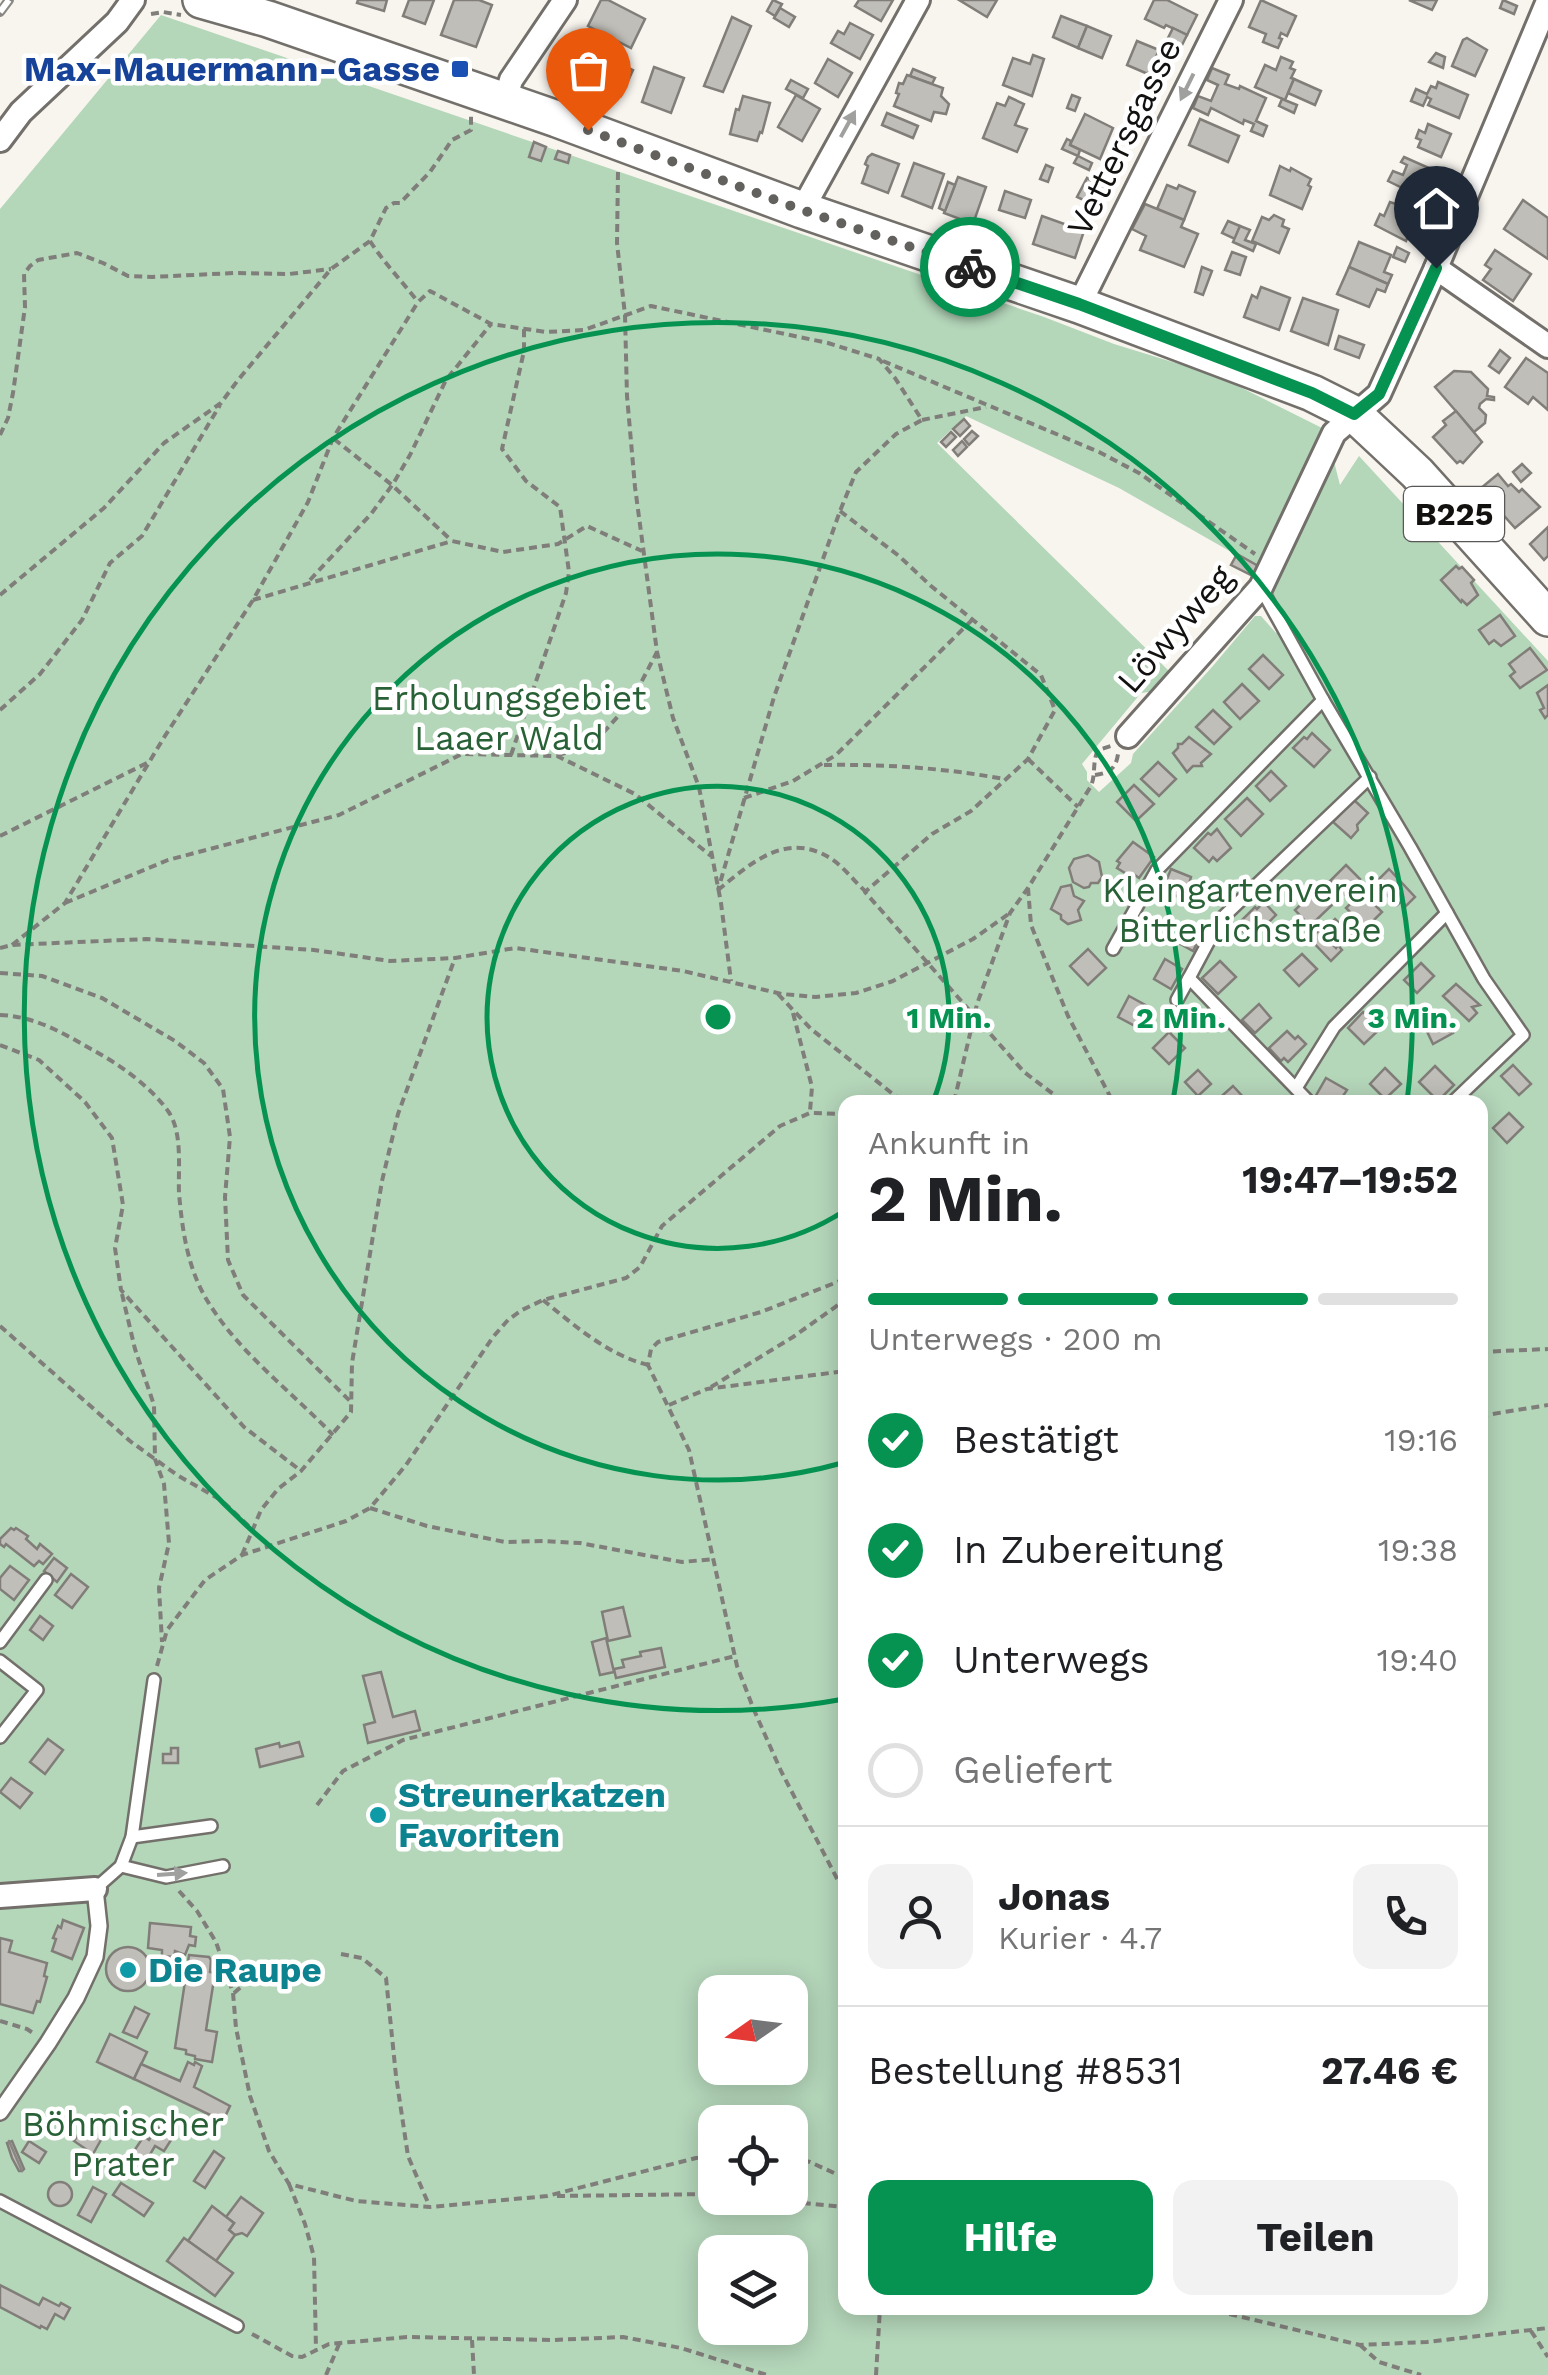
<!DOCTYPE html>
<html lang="de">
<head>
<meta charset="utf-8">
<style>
	body { margin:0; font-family:"Work Sans",sans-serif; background:#f2f2f2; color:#202124; height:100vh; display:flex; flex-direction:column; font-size:38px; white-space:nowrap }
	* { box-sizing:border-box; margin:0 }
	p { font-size:32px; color:#757577 }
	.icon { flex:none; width:55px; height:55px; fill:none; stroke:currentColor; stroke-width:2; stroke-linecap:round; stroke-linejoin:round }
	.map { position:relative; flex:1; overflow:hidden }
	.sheet { position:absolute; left:838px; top:1095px; width:650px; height:1220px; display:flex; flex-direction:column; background:#fff; border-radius:20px; box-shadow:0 5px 25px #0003 }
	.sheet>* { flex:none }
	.needle { width:65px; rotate:256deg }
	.tools { position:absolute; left:698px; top:1975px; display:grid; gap:20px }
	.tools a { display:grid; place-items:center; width:110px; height:110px; border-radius:20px; background:#fff; box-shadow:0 5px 25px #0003; font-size:50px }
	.pin { position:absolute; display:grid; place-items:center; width:85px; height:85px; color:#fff; margin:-102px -42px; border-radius:50% 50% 50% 0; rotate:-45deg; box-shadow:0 0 10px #0007 }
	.pin .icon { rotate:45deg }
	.courier { position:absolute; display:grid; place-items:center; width:100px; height:100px; margin:-50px; border:8px solid #069352; border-radius:50%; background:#fff; color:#222; box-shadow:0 2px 12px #0007 }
	.headline em { font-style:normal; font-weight:700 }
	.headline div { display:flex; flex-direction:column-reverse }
	.headline { display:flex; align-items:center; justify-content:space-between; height:170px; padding:0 30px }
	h1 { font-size:65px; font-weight:700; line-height:75px }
	.bar { display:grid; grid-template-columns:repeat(4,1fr); gap:15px 10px; align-content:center; height:120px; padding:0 30px }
	.bar i { height:12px; border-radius:8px; background:#e0e0e0 }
	.bar .active { background:#069352 }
	.bar p { grid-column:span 4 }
	.line { display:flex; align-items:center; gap:25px; padding:0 30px; border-top:2px solid #e0e0e0 }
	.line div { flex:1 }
	.round { display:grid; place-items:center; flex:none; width:105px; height:105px; border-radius:20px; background:#f2f2f2 }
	ol { padding:0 30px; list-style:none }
	li { display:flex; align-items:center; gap:30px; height:110px }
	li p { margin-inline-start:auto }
	li .icon { padding:10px; border-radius:50%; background:#069352; color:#fff; stroke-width:4 }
	li:last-child { color:#757577 }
	li i { width:55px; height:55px; border:5px solid #e0e0e0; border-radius:50% }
	.button { display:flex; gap:20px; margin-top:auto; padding:20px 30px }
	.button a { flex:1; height:115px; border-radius:20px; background:#069352; color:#fff; font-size:40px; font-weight:700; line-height:115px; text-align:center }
	.button a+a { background:#f2f2f2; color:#202124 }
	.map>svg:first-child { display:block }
</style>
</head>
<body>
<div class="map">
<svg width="1548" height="2375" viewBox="0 0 1548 2375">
	<rect width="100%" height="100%" fill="#f8f5ef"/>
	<path fill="#b4d6b9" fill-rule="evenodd" d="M 161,15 L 1044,317 L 1114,344 L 1218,376 L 1326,430 L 1340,485 L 1359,456 L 1548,661 L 1548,2375 L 0,2375 L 0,209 ZM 966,416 L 1119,488 L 1254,565 L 1289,619 L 1276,633 L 1261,616 L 1255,616 L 1212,667 L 1133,754 L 1131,763 L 1099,792 L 1087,780 L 1087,772 L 1082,764 L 1141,693 L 1156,691 L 1171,673 L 937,443 ZM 845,1102 L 1480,1102 L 1480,2308 L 845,2308 ZM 715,1992 L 790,1992 L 790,2068 L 715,2068 ZM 715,2122 L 790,2122 L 790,2198 L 715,2198 ZM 715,2252 L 790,2252 L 790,2328 L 715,2328 Z"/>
	<g fill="#c0beb8" stroke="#817e79" stroke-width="2.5">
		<path d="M 358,0 L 387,0 L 384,11 L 357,3 Z"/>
		<path d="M 409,0 L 434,0 L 425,24 L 403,16 Z"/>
		<path d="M 454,0 L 479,0 L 492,5 L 476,47 L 441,35 Z"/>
		<path d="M 601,0 L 608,0 L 645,19 L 631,48 L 588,26 Z"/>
		<path d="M 773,0 L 782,4 L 775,16 L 767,11 Z"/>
		<path d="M 859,0 L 893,0 L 881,21 L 855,6 Z"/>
		<path d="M 959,0 L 997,0 L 987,17 Z"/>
		<path d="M 1154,0 L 1167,0 L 1197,15 L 1187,35 L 1166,25 L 1164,28 L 1145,19 Z"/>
		<path d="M 1261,0 L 1296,16 L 1287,36 L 1281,33 L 1279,38 L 1282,39 L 1278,48 L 1263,42 L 1266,34 L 1249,27 Z"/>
		<path d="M 1409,0 L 1437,0 L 1432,10 Z"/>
		<path d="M 1503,0 L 1517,6 L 1514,14 L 1500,8 Z"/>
		<path d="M 780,8 L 795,17 L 789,27 L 774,18 Z"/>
		<path d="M 1061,16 L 1087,26 L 1078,48 L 1053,37 Z"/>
		<path d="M 732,17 L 751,26 L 723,92 L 704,86 Z"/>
		<path d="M 850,23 L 873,35 L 860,59 L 831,43 L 838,31 L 844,34 Z"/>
		<path d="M 1087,26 L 1111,36 L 1102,58 L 1078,48 Z"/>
		<path d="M 1173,28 L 1187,35 L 1180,49 L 1166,42 Z"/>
		<path d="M 1467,38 L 1487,50 L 1475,76 L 1452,66 L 1463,40 Z"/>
		<path d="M 562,40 L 572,46 L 574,42 L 633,70 L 621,96 L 613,93 L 612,97 L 574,80 L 574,83 L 551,75 L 551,72 L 548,70 L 554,61 L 550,60 Z"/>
		<path d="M 1137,41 L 1159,50 L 1148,74 L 1127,65 Z"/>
		<path d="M 1436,53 L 1445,57 L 1443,68 L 1429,62 Z"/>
		<path d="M 1033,55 L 1044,59 L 1032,96 L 1003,85 L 1013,58 L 1030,64 Z"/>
		<path d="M 1281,57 L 1293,62 L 1290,68 L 1295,70 L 1291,78 L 1294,79 L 1285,100 L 1255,87 L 1265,65 L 1276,70 Z"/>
		<path d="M 828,59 L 852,73 L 838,97 L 815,83 Z"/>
		<path d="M 654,67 L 684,78 L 671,113 L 642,102 Z"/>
		<path d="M 1212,68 L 1229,75 L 1225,84 L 1239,89 L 1240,86 L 1266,98 L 1256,121 L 1267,126 L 1263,136 L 1251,131 L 1254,124 L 1244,120 L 1243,124 L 1211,108 L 1208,115 L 1193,108 L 1198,96 L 1211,101 L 1218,85 L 1207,80 Z"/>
		<path d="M 913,69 L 935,78 L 932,84 L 910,76 Z"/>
		<path d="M 907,75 L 943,88 L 941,96 L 949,104 L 946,114 L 934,112 L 931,121 L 894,106 L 899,94 L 896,93 L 899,83 L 903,84 Z"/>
		<path d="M 1294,79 L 1321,91 L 1315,105 L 1288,93 Z"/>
		<path d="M 791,80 L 808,89 L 803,98 L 786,89 Z"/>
		<path d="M 1438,82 L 1468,95 L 1459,118 L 1428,105 L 1431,99 L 1427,97 L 1423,106 L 1411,101 L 1416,89 L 1427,94 L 1431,86 L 1436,88 Z"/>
		<path d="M 796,95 L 820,109 L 802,141 L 778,127 Z"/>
		<path d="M 1072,95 L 1080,98 L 1075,111 L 1067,108 Z"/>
		<path d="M 743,96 L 770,103 L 762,133 L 760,132 L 757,141 L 730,134 L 736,109 L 739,110 Z"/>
		<path d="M 1009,97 L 1024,104 L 1015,125 L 1027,129 L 1017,152 L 983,138 L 997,103 L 1005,106 Z"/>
		<path d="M 1282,99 L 1297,105 L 1294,113 L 1279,106 Z"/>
		<path d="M 887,113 L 918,126 L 913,138 L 882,125 Z"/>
		<path d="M 1085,114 L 1113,128 L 1100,159 L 1070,145 Z"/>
		<path d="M 1200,119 L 1239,136 L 1228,162 L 1189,145 Z"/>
		<path d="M 1428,124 L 1451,134 L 1441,157 L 1418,147 L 1421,140 L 1416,138 L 1419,130 L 1425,133 Z"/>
		<path d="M 1067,139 L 1071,141 L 1070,145 L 1080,150 L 1078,156 L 1062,149 Z"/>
		<path d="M 534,142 L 546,147 L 541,161 L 529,157 Z"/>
		<path d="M 558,151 L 570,155 L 568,163 L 555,159 Z"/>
		<path d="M 872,154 L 899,164 L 888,193 L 862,183 L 868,166 L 865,164 L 868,157 Z"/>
		<path d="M 1078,156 L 1092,163 L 1089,170 L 1074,163 Z"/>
		<path d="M 1404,157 L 1429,168 L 1427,171 L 1433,174 L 1430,182 L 1433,183 L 1429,192 L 1426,191 L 1423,198 L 1388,181 L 1393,171 L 1403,175 L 1407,165 L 1401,162 Z"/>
		<path d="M 914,163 L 944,174 L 932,208 L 902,196 Z"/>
		<path d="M 1046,165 L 1053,168 L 1048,182 L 1040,179 Z"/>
		<path d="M 1280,166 L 1290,171 L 1291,168 L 1311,179 L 1308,185 L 1311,187 L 1302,209 L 1270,195 Z"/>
		<path d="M 958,177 L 986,187 L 973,224 L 944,213 Z"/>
		<path d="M 1087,178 L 1110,189 L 1100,208 L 1077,197 Z"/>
		<path d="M 948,182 L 955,185 L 945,211 L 939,208 Z"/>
		<path d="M 1167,185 L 1177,189 L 1179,185 L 1195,192 L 1184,220 L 1157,209 Z"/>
		<path d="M 1005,191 L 1031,200 L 1025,218 L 999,210 Z"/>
		<path d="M 1401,199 L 1412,204 L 1409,210 L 1417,214 L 1406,241 L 1375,225 L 1380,214 L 1384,216 L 1390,202 L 1399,205 Z"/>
		<path d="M 1523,200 L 1548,218 L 1548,259 L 1504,229 Z"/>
		<path d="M 1145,204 L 1184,220 L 1181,227 L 1198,234 L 1184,267 L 1140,250 L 1146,236 L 1132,229 Z"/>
		<path d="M 1274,215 L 1284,220 L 1282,226 L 1289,229 L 1279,253 L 1252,241 L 1262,217 L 1269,220 Z"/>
		<path d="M 1042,216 L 1084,231 L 1075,258 L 1033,244 Z"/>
		<path d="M 1228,221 L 1240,226 L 1235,239 L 1222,233 Z"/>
		<path d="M 1240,226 L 1250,230 L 1245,240 L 1256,244 L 1253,251 L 1233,242 Z"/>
		<path d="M 1359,242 L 1391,255 L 1384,272 L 1392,275 L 1388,284 L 1349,267 Z"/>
		<path d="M 1397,247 L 1409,253 L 1405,262 L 1393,257 Z"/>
		<path d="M 1495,250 L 1531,274 L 1513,301 L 1483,280 L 1491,269 L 1485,265 Z"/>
		<path d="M 1232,252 L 1246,257 L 1240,275 L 1225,270 Z"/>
		<path d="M 1202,267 L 1212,271 L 1203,295 L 1195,292 Z"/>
		<path d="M 1349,267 L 1388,284 L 1385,292 L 1377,289 L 1369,307 L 1337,294 Z"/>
		<path d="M 1261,287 L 1290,298 L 1279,330 L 1244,317 L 1252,295 L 1257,298 Z"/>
		<path d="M 1303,298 L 1338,310 L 1328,345 L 1291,331 Z"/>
		<path d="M 1339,336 L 1364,345 L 1359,358 L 1335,349 Z"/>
		<path d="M 1500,350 L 1510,358 L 1499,373 L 1489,366 Z"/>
		<path d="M 1526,358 L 1548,373 L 1548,410 L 1533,397 L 1528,404 L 1505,387 Z"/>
		<path d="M 1454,371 L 1471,372 L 1488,389 L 1487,396 L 1494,397 L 1494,400 L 1486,399 L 1480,404 L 1479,408 L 1486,415 L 1485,423 L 1474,432 L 1435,387 Z"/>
		<path d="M 1456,411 L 1482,442 L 1463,463 L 1460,461 L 1457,463 L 1433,437 L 1446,425 L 1443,421 Z"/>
		<path d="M 964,419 L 970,426 L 960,436 L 953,429 Z"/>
		<path d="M 972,431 L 978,436 L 969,445 L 964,439 Z"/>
		<path d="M 951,432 L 956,437 L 946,447 L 941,442 Z"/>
		<path d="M 962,441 L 967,447 L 958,456 L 953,450 Z"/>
		<path d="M 1522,464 L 1531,473 L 1521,482 L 1513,472 Z"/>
		<path d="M 1498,474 L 1508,486 L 1511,484 L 1519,492 L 1522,489 L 1540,507 L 1515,528 L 1480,489 Z"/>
		<path d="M 1548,527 L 1548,556 L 1544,560 L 1530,544 Z"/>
		<path d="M 1237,554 L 1260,567 L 1255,577 L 1231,565 Z"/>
		<path d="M 1456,566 L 1459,569 L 1462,567 L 1474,580 L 1471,583 L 1478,595 L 1467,605 L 1462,600 L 1461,602 L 1441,580 Z"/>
		<path d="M 1500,615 L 1515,636 L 1501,646 L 1494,640 L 1489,644 L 1479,630 Z"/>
		<path d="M 1530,648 L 1547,670 L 1520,688 L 1510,676 L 1515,672 L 1509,664 Z"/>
		<path d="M 1263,655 L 1283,675 L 1269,689 L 1249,669 Z"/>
		<path d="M 1242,684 L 1259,701 L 1240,719 L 1224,702 Z"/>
		<path d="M 1548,685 L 1548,715 L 1545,718 L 1540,710 L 1544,708 L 1537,693 Z"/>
		<path d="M 1213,710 L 1231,727 L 1214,744 L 1196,727 Z"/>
		<path d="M 1312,733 L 1330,750 L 1314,767 L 1293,748 L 1304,737 L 1307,739 Z"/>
		<path d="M 1189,737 L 1211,754 L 1201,763 L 1202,766 L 1193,766 L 1187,772 L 1173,753 L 1178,748 L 1178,744 L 1182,744 Z"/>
		<path d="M 1158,762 L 1176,779 L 1159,796 L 1141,779 Z"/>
		<path d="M 1271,771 L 1286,786 L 1270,801 L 1256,786 Z"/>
		<path d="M 1134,785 L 1154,804 L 1136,821 L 1117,802 Z"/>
		<path d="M 1247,798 L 1263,814 L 1241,836 L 1225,819 Z"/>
		<path d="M 1354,800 L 1368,813 L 1357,825 L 1358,830 L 1351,838 L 1333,822 Z"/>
		<path d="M 1217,829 L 1231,848 L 1217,861 L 1213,857 L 1209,862 L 1194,848 L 1208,833 L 1211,835 Z"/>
		<path d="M 1133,842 L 1154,857 L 1139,878 L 1132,873 L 1130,876 L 1117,868 L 1120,863 L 1117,861 Z"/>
		<path d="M 1088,855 L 1099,862 L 1102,877 L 1098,883 L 1091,883 L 1089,887 L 1084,888 L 1073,882 L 1069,868 L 1074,859 Z"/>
		<path d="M 1346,865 L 1360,879 L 1345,895 L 1330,881 Z"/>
		<path d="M 1171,869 L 1191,877 L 1189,884 L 1199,887 L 1193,902 L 1162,891 Z"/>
		<path d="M 1389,869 L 1415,897 L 1406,906 L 1402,901 L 1397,905 L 1375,883 Z"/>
		<path d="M 1071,885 L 1074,896 L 1084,901 L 1078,910 L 1081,920 L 1068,924 L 1061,919 L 1061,915 L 1051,909 L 1061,887 Z"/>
		<path d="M 1318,888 L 1333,904 L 1310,926 L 1295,910 Z"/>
		<path d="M 1362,892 L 1382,912 L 1366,928 L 1346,908 Z"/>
		<path d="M 1264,902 L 1276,915 L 1251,940 L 1237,925 L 1255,907 L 1257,909 Z"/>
		<path d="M 1335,919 L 1350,934 L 1336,948 L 1322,932 Z"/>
		<path d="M 1185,922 L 1203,932 L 1193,951 L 1175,941 Z"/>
		<path d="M 1319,930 L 1336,948 L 1338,945 L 1342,950 L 1331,961 L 1310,939 Z"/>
		<path d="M 1088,949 L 1106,968 L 1088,985 L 1070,966 Z"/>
		<path d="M 1302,954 L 1317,969 L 1299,986 L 1284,970 Z"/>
		<path d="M 1165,959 L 1182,969 L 1171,989 L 1154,979 Z"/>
		<path d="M 1220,961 L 1236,977 L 1218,994 L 1202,978 Z"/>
		<path d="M 1421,963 L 1434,976 L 1417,993 L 1404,980 Z"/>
		<path d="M 1456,984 L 1480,1005 L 1472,1007 L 1477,1013 L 1469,1021 L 1443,996 Z"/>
		<path d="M 1129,996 L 1149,1007 L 1137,1027 L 1118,1017 Z"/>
		<path d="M 1259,1004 L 1271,1018 L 1255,1033 L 1242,1020 Z"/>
		<path d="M 1442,1011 L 1453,1033 L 1433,1044 L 1422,1021 Z"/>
		<path d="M 1363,1012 L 1366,1015 L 1374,1015 L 1384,1025 L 1364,1044 L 1348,1028 Z"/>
		<path d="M 1287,1031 L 1295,1039 L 1298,1036 L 1306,1044 L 1288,1062 L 1284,1058 L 1281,1061 L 1269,1048 Z"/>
		<path d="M 1169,1032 L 1185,1048 L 1169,1064 L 1153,1048 Z"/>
		<path d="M 1513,1065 L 1531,1084 L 1519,1095 L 1501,1076 Z"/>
		<path d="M 1435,1066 L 1454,1085 L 1438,1101 L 1419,1082 Z"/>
		<path d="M 1385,1068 L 1401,1084 L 1385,1099 L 1370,1084 Z"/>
		<path d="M 1198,1070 L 1211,1084 L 1198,1096 L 1185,1082 Z"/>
		<path d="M 1326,1078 L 1347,1090 L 1339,1102 L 1320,1102 L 1314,1099 Z"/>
		<path d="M 1233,1086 L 1246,1100 L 1243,1102 L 1215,1102 Z"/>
		<path d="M 1509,1113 L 1523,1127 L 1507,1143 L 1493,1128 Z"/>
		<path d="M 11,1528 L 14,1530 L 16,1528 L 28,1536 L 26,1539 L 37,1549 L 40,1544 L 52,1554 L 43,1564 L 39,1561 L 34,1566 L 6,1544 L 4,1547 L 0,1544 L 0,1539 Z"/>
		<path d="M 54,1558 L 67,1568 L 57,1582 L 44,1571 Z"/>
		<path d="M 10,1566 L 29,1580 L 14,1600 L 0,1589 L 0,1578 Z"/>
		<path d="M 71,1574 L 88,1587 L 72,1608 L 55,1595 Z"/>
		<path d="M 623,1607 L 630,1636 L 608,1641 L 602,1612 Z"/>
		<path d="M 40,1616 L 53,1626 L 43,1640 L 30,1630 Z"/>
		<path d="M 606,1638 L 614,1672 L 600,1675 L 592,1642 Z"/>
		<path d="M 661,1648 L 665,1667 L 616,1678 L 614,1669 L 624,1667 L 622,1660 L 641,1656 L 640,1652 Z"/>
		<path d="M 381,1672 L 393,1717 L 415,1711 L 420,1730 L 368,1743 L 364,1725 L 375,1722 L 363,1676 Z"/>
		<path d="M 48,1739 L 63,1750 L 45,1774 L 30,1762 Z"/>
		<path d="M 299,1742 L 303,1756 L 260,1767 L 256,1749 L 279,1743 L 280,1747 Z"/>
		<path d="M 171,1748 L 178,1748 L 178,1763 L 163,1763 L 163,1754 L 171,1754 Z"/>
		<path d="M 11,1778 L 32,1793 L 20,1808 L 0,1792 Z"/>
		<path d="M 384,1808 L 386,1821 L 373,1824 L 371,1810 Z"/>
		<path d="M 63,1920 L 84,1928 L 72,1959 L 52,1951 L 56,1939 L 53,1938 L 58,1926 L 61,1928 Z"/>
		<path d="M 150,1923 L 191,1927 L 190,1936 L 196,1937 L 195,1946 L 189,1945 L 185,1955 L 175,1951 L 174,1957 L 162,1956 L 162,1950 L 148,1948 Z"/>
		<path d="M 0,1938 L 12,1941 L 9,1952 L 47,1963 L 44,1976 L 47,1977 L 40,2002 L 37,2001 L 33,2013 L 0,2004 Z"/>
		<circle cx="128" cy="1969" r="22"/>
		<path d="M 189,1955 L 209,1957 L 211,1960 L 210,1972 L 215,1973 L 206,2030 L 217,2032 L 212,2062 L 195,2059 L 195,2056 L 186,2054 L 186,2050 L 175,2048 Z"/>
		<path d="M 135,2007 L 149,2014 L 137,2038 L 123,2032 Z"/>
		<path d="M 110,2034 L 147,2052 L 134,2079 L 97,2062 Z"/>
		<path d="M 188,2062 L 194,2065 L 195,2062 L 202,2066 L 194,2087 L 230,2106 L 223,2121 L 134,2079 L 141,2064 L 180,2081 Z"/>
		<path d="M 84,2126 L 102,2138 L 93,2154 L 74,2141 Z"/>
		<path d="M 157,2127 L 173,2137 L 164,2151 L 155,2146 L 145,2163 L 132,2154 L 144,2136 L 149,2140 Z"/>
		<path d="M 12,2141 L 24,2169 L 22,2171 L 19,2171 L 12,2158 L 7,2143 Z"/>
		<path d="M 29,2141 L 46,2152 L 39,2163 L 22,2152 Z"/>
		<path d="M 214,2151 L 224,2158 L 205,2188 L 194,2181 Z"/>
		<circle cx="60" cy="2194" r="12"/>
		<path d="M 121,2183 L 153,2203 L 144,2216 L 113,2195 Z"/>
		<path d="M 93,2187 L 106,2194 L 91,2222 L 78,2215 Z"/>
		<path d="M 241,2197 L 263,2213 L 247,2236 L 242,2233 L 235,2235 L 229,2230 L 234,2223 L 226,2217 Z"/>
		<path d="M 212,2206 L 234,2223 L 229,2230 L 235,2235 L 216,2261 L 188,2241 Z"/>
		<path d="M 184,2238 L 233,2273 L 215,2296 L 167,2261 Z"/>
		<path d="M 0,2285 L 39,2305 L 43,2298 L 59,2306 L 61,2303 L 70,2308 L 64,2319 L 55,2314 L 47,2329 L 41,2326 L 40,2328 L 0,2307 Z"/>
	</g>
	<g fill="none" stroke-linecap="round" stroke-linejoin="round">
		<g stroke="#73706b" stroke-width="16">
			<g id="service">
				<path d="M 1261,588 L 1323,700 L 1410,847 L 1484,979 L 1523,1035 L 1453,1102"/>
				<path d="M 1113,949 L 1157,870 L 1323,700"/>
				<path d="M 1177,1000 L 1189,978"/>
				<path d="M 1296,1088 L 1334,1027 L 1447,913"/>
				<path d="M 1309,1102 L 1189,978 L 1220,920 L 1370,777"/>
				<path d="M 0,1642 L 46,1580"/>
				<path d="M 0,1661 L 37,1690 L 0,1737"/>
				<path d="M 132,1837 L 211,1826"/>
				<path d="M 121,1866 L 166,1877 L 223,1866"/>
				<path d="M 95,1889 L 121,1866 L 132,1837 L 154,1680"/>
				<path d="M 0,2201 L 237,2326"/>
			</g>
		</g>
		<g stroke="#73706b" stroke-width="20">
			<path id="pedestrian" d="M 0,2112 L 48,2043 L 76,1998 L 95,1957 L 99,1926 L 95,1889"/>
		</g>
		<g stroke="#73706b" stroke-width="28">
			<g id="minor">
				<path d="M 505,101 L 511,80 L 565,0"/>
				<path d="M 0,140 L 21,112 L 117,22 L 133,0"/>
				<path d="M 802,210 L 918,0"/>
				<path d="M 1436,268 L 1548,346"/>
				<path d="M 1079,305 L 1231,0"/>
				<path d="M 1128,736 L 1261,587 L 1334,433 L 1379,394 L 1436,268 L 1548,1"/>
				<path d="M 0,1896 L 95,1889"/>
			</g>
		</g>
		<g stroke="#73706b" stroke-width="40">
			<path id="primary" d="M 201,0 L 268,19 L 557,119 L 802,210 L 1079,305 L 1312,393 L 1354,414 L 1384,442 L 1417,473 L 1548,618"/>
		</g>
		<g stroke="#807e7a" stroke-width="4" stroke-dasharray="8 5" stroke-linecap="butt">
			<path d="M 151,14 L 163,12 L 181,15"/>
			<path d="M 618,172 L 617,243 L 625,315 L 627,396 L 635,487 L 657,652 L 673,718 L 699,787 L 721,903 L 731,981"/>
			<path d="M 370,241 C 384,263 402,281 418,302"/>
			<path d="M 883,361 L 1099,452 L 1139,473 L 1255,554"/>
			<path d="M 922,420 L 986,407"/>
			<path d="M 0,435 L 8,418 L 13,393 L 25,307 L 24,274 L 30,266 L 38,260 L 77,253 L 103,263 L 128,276 L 152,277 L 235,273 L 289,274 L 331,269"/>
			<path d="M 334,439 L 392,485 L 452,541"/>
			<path d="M 840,511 L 899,556 L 931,586 L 1041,675 L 1055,710 L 1028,759 L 971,811 L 932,834 L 865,892 L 1024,1072 L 1064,1102"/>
			<path d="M 310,580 L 371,514 L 393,484 L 410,455 L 446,380 L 491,324"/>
			<path d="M 0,595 L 104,508 L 164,443 L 221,403 L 238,380 L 331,269 L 370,241 L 386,208 L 394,203 L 400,203 L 430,172 L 452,140 L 471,130 L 471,116"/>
			<path d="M 253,600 L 452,541 L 503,552 L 558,544 L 587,526 L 642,551"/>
			<path d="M 0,710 L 40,674 L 82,620 L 110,563 L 142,536 L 220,405"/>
			<path d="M 511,755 L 566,593 L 569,572 L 560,507 L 526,481 L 502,449 L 524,351 L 524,329"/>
			<path d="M 558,755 L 592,745 L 631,702 L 657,652"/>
			<path d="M 1028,759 L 1078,807"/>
			<path d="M 824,765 C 885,764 944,768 1004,779"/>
			<path d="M 1095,775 C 1109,773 1116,769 1118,754"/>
			<path d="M 744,798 L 793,781 L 836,755 L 973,619"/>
			<path d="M 0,836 L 149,762"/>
			<path d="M 1028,888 L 1031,925 L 1068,1016 L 1113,1102"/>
			<path d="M 718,890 C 751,863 786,831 830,858 C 843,866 854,881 865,891"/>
			<path d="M 65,903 L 168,860 L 339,815 L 462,754 L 557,756 L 635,794 L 711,856"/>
			<path d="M 12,945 L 65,903 L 163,739 L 253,600 L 308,502 L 333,438 L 418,302 L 430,291 L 491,324 L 546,332 L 584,330 L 651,306 L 828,343 L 879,359 L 895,378 L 922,420 L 896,434 L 856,472 L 840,511 L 774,697 L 718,890"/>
			<path d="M 0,948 L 12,945 L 146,939 L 314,950 L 390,961 L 455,958 L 515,948 L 683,971 L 782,994 L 816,997 L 856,993 L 893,981 L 973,939 L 1010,913"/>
			<path d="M 0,973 L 42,976 L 102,998 L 175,1041 L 204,1063 L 223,1089 L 230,1137 L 225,1197 L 228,1260 L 243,1295 L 351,1402"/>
			<path d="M 778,994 L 811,1029 L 903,1102"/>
			<path d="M 793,1013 L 812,1087 L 810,1111"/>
			<path d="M 0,1015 C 34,1016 63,1033 91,1049 C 119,1064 149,1085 168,1111 C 183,1132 178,1168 179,1193 C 182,1228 187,1264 204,1295 C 235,1350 290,1390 333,1435"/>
			<path d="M 0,1045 L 39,1060 L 85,1102 L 112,1138 L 123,1205 L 115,1248 L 121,1290 L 244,1427 L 301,1471"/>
			<path d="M 954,1102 L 977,1004 L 1010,913 L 1028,888 L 1091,786 C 1096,774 1092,762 1098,750 L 1111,746"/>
			<path d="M 845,1279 L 761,1312 L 658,1342 L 651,1349 L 648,1365 L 689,1450 L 737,1666 L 754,1710 L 781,1771 L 845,1894"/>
			<path d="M 122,1294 L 135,1349 L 154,1405 L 155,1459 L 164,1484 L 169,1543 L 159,1588 L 162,1642"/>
			<path d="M 543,1300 C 575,1326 608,1355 648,1365"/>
			<path d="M 0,1326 L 130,1441 L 177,1475 L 221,1500 L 253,1530"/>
			<path d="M 1480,1352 L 1548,1349"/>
			<path d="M 711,1387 L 793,1337 L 845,1300"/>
			<path d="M 669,1405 L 707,1389 L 845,1371"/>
			<path d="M 1480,1416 L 1548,1405"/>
			<path d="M 370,1508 L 427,1526 L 505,1542 L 543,1541 L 580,1543 L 682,1562 L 714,1559"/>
			<path d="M 242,1555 L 261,1510 L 278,1489 L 301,1471 L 351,1412 L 352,1363 L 382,1181 L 398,1114 L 455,958"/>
			<path d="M 157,1666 L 167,1630 L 205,1580 L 242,1555 L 346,1521 L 370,1508 L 406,1465 L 493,1337 L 508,1320 L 522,1310 L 543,1300 L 626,1278 L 640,1267 L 662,1226 L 780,1126 L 810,1113 L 845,1114"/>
			<path d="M 317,1805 L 343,1771 L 403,1740 L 735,1656"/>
			<path d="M 179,1891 L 197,1911 L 216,1942 L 233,1993 L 236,2028 L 250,2096 L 269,2151 L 289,2184 L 356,2201 L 430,2207 L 547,2196 L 696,2158 L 715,2157"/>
			<path d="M 341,1954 L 362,1958 L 386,1978 L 396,2076 L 408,2156 L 429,2205"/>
			<path d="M 234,1993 L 261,1970"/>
			<path d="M 0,2021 L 27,2029 L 36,2035"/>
			<path d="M 790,2157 L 810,2162 L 845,2178"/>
			<path d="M 289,2184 L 305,2224 L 314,2257 L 316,2349"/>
			<path d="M 557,2196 L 715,2194"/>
			<path d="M 751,2198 L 845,2207"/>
			<path d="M 1204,2308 L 1360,2345 L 1427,2342 L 1548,2328"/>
			<path d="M 1531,2331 L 1548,2357"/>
			<path d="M 252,2334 L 292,2356 L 302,2357 L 329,2344 L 407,2337 L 553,2340 L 623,2337 L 681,2348 L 767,2375"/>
			<path d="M 472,2340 L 474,2375"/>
			<path d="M 1360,2345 L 1379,2362 L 1421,2375"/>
			<path d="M 326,2375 L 340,2342"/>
			<path d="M 876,2375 L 880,2308"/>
		</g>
		<use href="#service" stroke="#fff" stroke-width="11"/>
		<use href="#pedestrian" stroke="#fff" stroke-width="15"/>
		<use href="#minor" stroke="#fff" stroke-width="22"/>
		<use href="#primary" stroke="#fff" stroke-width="35"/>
		<path stroke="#898783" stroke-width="2.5" d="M 9,2141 L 22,2171"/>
		<g stroke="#898783" stroke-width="10">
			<path id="rail" d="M 0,12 L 9,0"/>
		</g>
		<use href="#rail" stroke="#fff" stroke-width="6" stroke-dasharray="19" stroke-linecap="butt"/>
	</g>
	<defs><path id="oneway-solid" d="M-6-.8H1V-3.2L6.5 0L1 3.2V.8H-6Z" transform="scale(2.5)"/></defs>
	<g fill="#a0a09f">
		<use href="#oneway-solid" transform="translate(1187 87) rotate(116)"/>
		<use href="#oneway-solid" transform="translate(848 124) rotate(-61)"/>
		<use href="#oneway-solid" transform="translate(172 1874) rotate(-4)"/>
	</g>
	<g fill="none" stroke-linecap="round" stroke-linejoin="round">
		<path stroke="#62615d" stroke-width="10" stroke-dasharray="0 18" d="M 588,130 L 802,210 L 970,267"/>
		<path stroke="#069352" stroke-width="12" d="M 970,267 L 1079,304 L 1312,393 L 1354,414 L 1379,394 L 1436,268"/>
	</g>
	<g fill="none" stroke="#069352" stroke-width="5">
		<path d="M844 1211A231 231 0 1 1 933 1102"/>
		<path d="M842 1463A463 463 0 1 1 1173 1101"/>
		<path d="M844 1699A694 694 0 1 1 1407 1102"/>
	</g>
	<rect fill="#1a4fb4" stroke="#fff" stroke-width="4" x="450" y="59" width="20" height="20" rx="5"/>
	<g fill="#0f9aa8" stroke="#fff" stroke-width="4">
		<circle cx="378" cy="1815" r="10"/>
		<circle cx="128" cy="1970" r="10"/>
	</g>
	<g text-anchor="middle" stroke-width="9" stroke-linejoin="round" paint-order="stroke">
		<rect fill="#fff" stroke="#595857" stroke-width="2.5" x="1404" y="487" width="100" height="54" rx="8"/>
		<g font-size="32" font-weight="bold" fill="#12110f">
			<text x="1454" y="525">B225</text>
		</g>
		<g font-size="35" font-weight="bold" fill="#164399" stroke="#fff" text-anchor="end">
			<text x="440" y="81">Max-Mauermann-Gasse</text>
		</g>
		<g font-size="35" fill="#12110f" stroke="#fff">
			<text transform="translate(1124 137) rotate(-64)" y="12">Vettersgasse</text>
			<text transform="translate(1175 629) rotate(-49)" y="12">Löwyweg</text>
		</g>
		<g font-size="35" fill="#296137" stroke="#fff">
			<text x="509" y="710">Erholungsgebiet<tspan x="509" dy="40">Laaer Wald</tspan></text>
			<text x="1250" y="902">Kleingartenverein<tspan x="1250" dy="40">Bitterlichstraße</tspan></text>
			<text x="123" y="2136">Böhmischer<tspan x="123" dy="40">Prater</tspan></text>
		</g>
		<g font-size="35" font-weight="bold" fill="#0d838f" stroke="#fff" text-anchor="start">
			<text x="398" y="1807">Streunerkatzen<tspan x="398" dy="40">Favoriten</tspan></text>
			<text x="148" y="1982">Die Raupe</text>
		</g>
	</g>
	<circle cx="718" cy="1017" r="15" fill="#069352" stroke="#fff" stroke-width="5"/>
	<g font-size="30" text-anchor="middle" font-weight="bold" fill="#069352" stroke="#fff" stroke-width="9" stroke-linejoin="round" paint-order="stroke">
		<text x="949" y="1028">1 Min.</text>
		<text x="1181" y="1028">2 Min.</text>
		<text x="1412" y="1028">3 Min.</text>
	</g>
</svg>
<div class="tools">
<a><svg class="needle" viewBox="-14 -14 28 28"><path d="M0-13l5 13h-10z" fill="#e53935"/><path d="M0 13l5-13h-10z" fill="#757577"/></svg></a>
<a><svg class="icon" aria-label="locate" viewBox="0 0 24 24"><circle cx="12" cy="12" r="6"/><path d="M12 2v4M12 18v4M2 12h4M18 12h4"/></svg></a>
<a><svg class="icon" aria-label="layers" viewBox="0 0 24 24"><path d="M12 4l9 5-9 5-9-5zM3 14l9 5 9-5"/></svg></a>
</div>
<div class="pin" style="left:588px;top:130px;background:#ea580c"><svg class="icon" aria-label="bag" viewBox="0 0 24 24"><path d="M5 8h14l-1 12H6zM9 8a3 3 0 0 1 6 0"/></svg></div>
<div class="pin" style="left:1436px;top:268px;background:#1f2937"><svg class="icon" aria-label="home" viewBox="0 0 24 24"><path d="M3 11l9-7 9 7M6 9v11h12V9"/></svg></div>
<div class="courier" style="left:970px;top:267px"><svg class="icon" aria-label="bike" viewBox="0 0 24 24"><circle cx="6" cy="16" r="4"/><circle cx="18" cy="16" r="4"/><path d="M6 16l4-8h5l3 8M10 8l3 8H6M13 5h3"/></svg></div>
<section class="sheet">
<div class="headline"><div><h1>2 Min.</h1><p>Ankunft in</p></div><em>19:47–19:52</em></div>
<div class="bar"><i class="active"></i><i class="active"></i><i class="active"></i><i></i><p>Unterwegs · 200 m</p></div>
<ol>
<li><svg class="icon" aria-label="check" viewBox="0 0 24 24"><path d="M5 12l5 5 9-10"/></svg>Bestätigt<p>19:16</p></li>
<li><svg class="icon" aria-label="check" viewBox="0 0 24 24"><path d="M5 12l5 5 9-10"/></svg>In Zubereitung<p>19:38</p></li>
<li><svg class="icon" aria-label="check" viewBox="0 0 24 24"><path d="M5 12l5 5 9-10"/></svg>Unterwegs<p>19:40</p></li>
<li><i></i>Geliefert</li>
</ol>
<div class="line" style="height:180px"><a class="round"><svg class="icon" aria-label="person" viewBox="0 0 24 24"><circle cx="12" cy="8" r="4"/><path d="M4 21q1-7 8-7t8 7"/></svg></a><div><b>Jonas</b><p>Kurier · 4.7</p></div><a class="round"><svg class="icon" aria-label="phone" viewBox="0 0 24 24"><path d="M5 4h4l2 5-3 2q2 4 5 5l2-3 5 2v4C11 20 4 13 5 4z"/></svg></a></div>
<div class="line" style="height:130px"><div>Bestellung #8531</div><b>27.46 €</b></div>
<div class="button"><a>Hilfe</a><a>Teilen</a></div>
</section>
</div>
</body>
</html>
